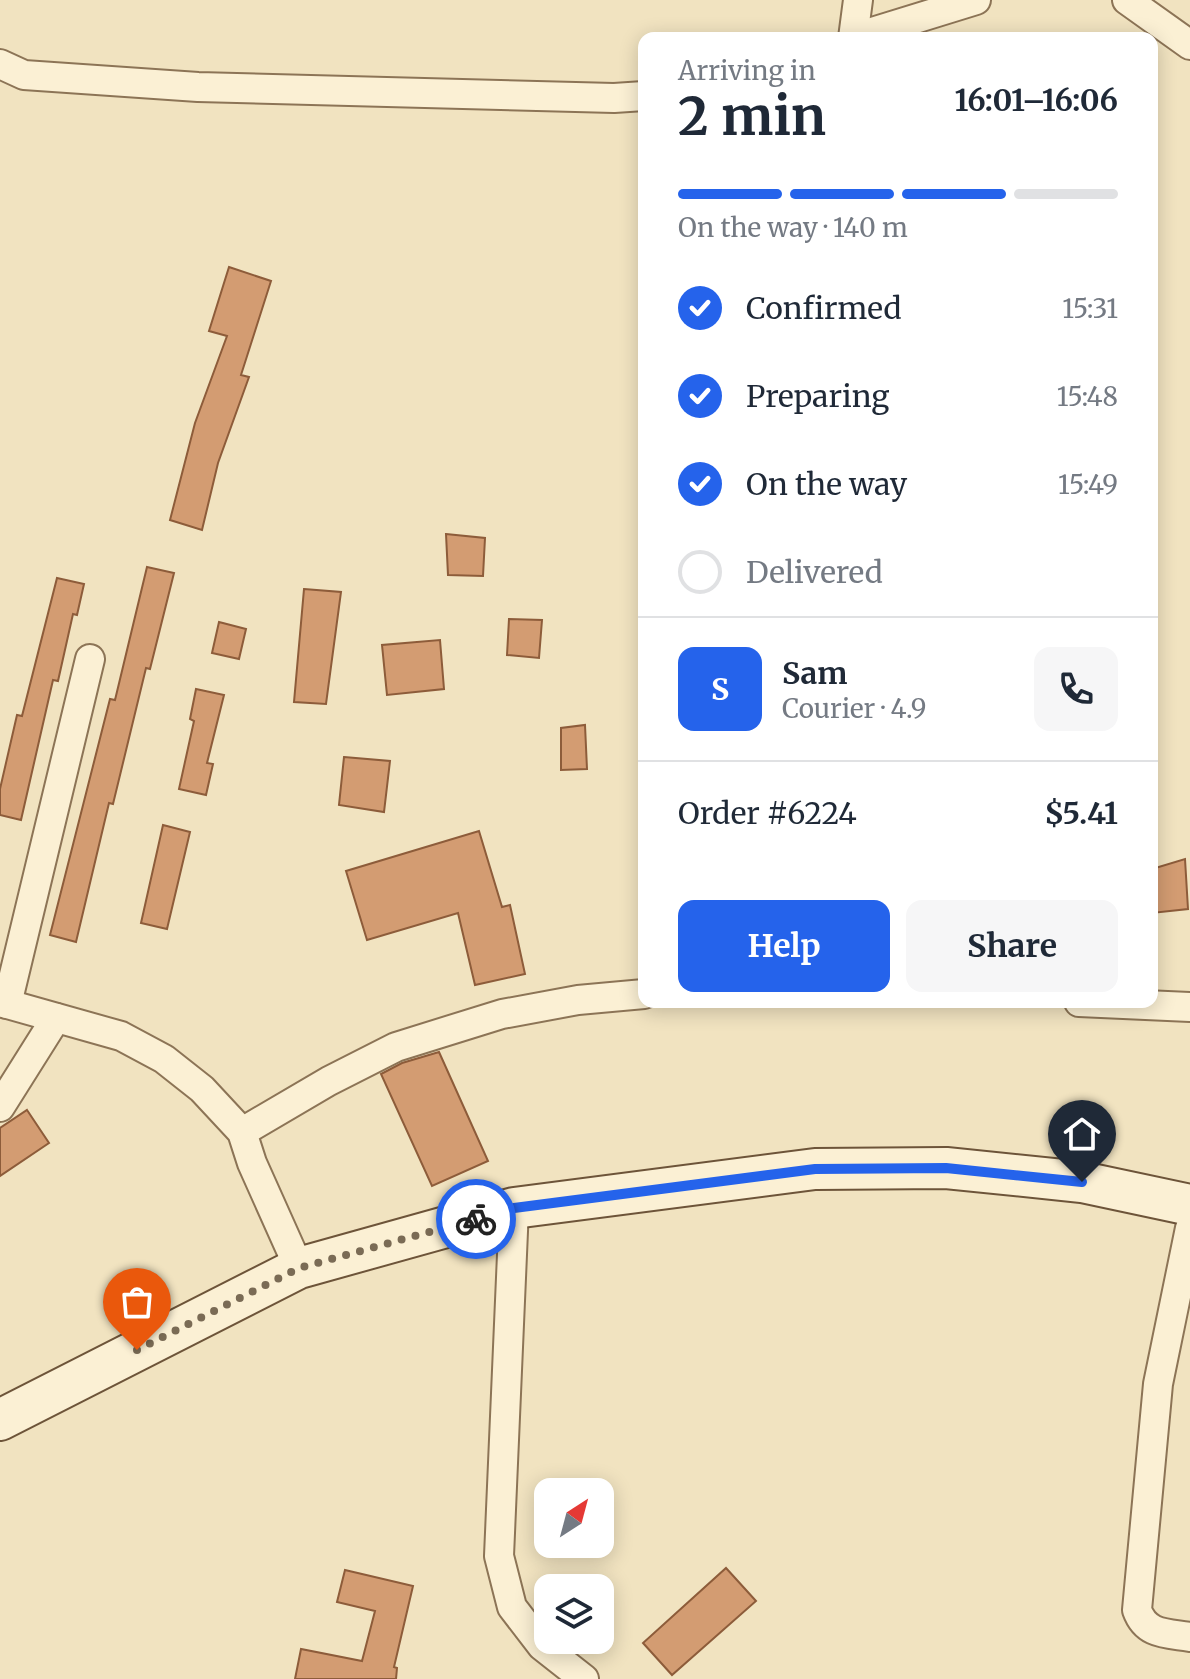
<!DOCTYPE html>
<html lang="en">
<head>
<meta charset="utf-8">
<style>
	body { margin:0; font-family:Merriweather,serif; background:#f6f6f7; color:#1f2937; height:100vh; display:flex; flex-direction:column; font-size:30px; white-space:nowrap }
	* { box-sizing:border-box; margin:0 }
	p { font-size:26px; color:#747a83 }
	.icon { flex:none; width:44px; height:44px; fill:none; stroke:currentColor; stroke-width:2; stroke-linecap:round; stroke-linejoin:round }
	.map { position:relative; flex:1; overflow:hidden }
	.drawer { position:absolute; left:638px; top:32px; width:520px; height:976px; display:flex; flex-direction:column; background:#fff; border-radius:16px; box-shadow:0 4px 20px #0003 }
	.drawer>* { flex:none }
	.needle { width:52px; rotate:36deg }
	.tools { position:absolute; left:534px; top:1478px; display:grid; gap:16px }
	.tools a { display:grid; place-items:center; width:80px; height:80px; border-radius:16px; background:#fff; box-shadow:0 4px 20px #0003; font-size:40px }
	.pin { position:absolute; display:grid; place-items:center; width:68px; height:68px; color:#fff; margin:-82px -34px; border-radius:50% 50% 50% 0; rotate:-45deg; box-shadow:0 0 8px #0007 }
	.pin .icon { rotate:45deg }
	.courier { position:absolute; display:grid; place-items:center; width:80px; height:80px; margin:-40px; border:6px solid #2563eb; border-radius:50%; background:#fff; color:#222; box-shadow:0 2px 10px #0007 }
	.summary em { font-style:normal; font-weight:700 }
	.summary div { display:flex; flex-direction:column-reverse }
	.summary { display:flex; align-items:center; justify-content:space-between; height:136px; padding:0 40px }
	h1 { font-size:52px; font-weight:700; line-height:60px }
	.bar { display:grid; grid-template-columns:repeat(4,1fr); gap:12px 8px; align-content:center; height:96px; padding:0 40px }
	.bar i { height:10px; border-radius:6px; background:#e0e1e3 }
	.bar .on { background:#2563eb }
	.bar p { grid-column:span 4 }
	.line { display:flex; align-items:center; gap:20px; padding:0 40px; border-top:2px solid #e0e1e3 }
	.line div { flex:1 }
	.round { display:grid; place-items:center; flex:none; width:84px; height:84px; border-radius:16px; background:#f6f6f7 }
	ol { padding:0 40px; list-style:none }
	li { display:flex; align-items:center; gap:24px; height:88px }
	li p { margin-inline-start:auto }
	li .icon { padding:8px; border-radius:50%; background:#2563eb; color:#fff; stroke-width:4 }
	li:last-child { color:#747a83 }
	li i { width:44px; height:44px; border:4px solid #e0e1e3; border-radius:50% }
	.button { display:flex; gap:16px; margin-top:auto; padding:16px 40px }
	.button a { flex:1; height:92px; border-radius:16px; background:#2563eb; color:#fff; font-size:32px; font-weight:700; line-height:92px; text-align:center }
	.button a+a { background:#f6f6f7; color:#1f2937 }
	.map>svg:first-child { display:block }
</style>
</head>
<body>
<div class="map">
<svg width="1190" height="1679" viewBox="0 0 1190 1679">
	<rect width="100%" height="100%" fill="#f1e3c0"/>
	<g fill="#d39c72" stroke="#8d5c3a" stroke-width="2">
		<path d="M 229,267 L 271,281 L 241,375 L 249,377 L 218,463 L 202,530 L 170,520 L 195,423 L 227,336 L 209,331 Z"/>
		<path d="M 446,534 L 485,538 L 483,576 L 448,575 Z"/>
		<path d="M 147,567 L 174,573 L 150,669 L 146,668 L 113,804 L 109,803 L 76,942 L 50,935 L 110,699 L 115,700 Z"/>
		<path d="M 57,578 L 84,584 L 77,615 L 73,614 L 58,681 L 53,680 L 21,820 L 0,815 L 0,789 L 17,715 L 22,716 Z"/>
		<path d="M 304,589 L 341,592 L 326,704 L 294,702 Z"/>
		<path d="M 509,619 L 542,620 L 539,658 L 507,655 Z"/>
		<path d="M 219,622 L 246,629 L 239,659 L 212,653 Z"/>
		<path d="M 440,640 L 444,689 L 387,695 L 382,645 Z"/>
		<path d="M 196,689 L 224,695 L 207,763 L 213,764 L 206,795 L 179,789 L 194,721 L 190,719 Z"/>
		<path d="M 585,725 L 587,769 L 561,770 L 561,728 Z"/>
		<path d="M 344,757 L 390,761 L 384,812 L 339,805 Z"/>
		<path d="M 163,825 L 190,832 L 167,929 L 141,923 Z"/>
		<path d="M 479,831 L 502,907 L 510,905 L 525,974 L 475,985 L 458,913 L 367,940 L 346,871 Z"/>
		<path d="M 1185,859 L 1188,909 L 1152,913 L 1152,869 Z"/>
		<path d="M 439,1052 L 488,1161 L 432,1186 L 381,1074 L 402,1063 Z"/>
		<path d="M 27,1110 L 49,1143 L 0,1176 L 0,1128 Z"/>
		<path d="M 726,1568 L 756,1601 L 672,1675 L 643,1643 Z"/>
		<path d="M 345,1570 L 413,1586 L 394,1667 L 397,1668 L 396,1679 L 295,1679 L 301,1649 L 362,1661 L 375,1611 L 337,1602 Z"/>
	</g>
	<g fill="none" stroke-linecap="round" stroke-linejoin="round">
		<g stroke="#8c7456" stroke-width="32">
			<g id="minor">
				<path d="M 1127,0 L 1190,45"/>
				<path d="M 853,38 L 976,0"/>
				<path d="M 853,38 L 858,0"/>
				<path d="M 0,64 L 24,75 L 198,87 L 614,98 L 644,96"/>
				<path d="M 0,1002 L 121,1036 L 164,1059 L 202,1089 L 242,1132 L 252,1163 L 299,1268"/>
				<path d="M 1079,1002 L 1190,1007"/>
				<path d="M 7,1004 L 90,659"/>
				<path d="M 0,1107 L 56,1018"/>
				<path d="M 242,1132 L 329,1081 L 396,1047 L 502,1014 L 578,1000 L 644,994"/>
				<path d="M 514,1208 L 499,1556 L 512,1607 L 542,1646 L 584,1679"/>
				<path d="M 1190,1228 L 1158,1384 L 1137,1610 C 1146,1635 1166,1633 1190,1637"/>
			</g>
		</g>
		<g stroke="#6d5439" stroke-width="44">
			<path id="secondary" d="M 0,1420 L 299,1268 L 514,1208 L 815,1169 L 946,1168 L 1082,1182 L 1190,1205"/>
		</g>
		<use href="#minor" stroke="#fbf0d4" stroke-width="28"/>
		<use href="#secondary" stroke="#fbf0d4" stroke-width="40"/>
	</g>
	<g fill="none" stroke-linecap="round" stroke-linejoin="round">
		<path stroke="#7a6b55" stroke-width="8" stroke-dasharray="0 14.4" d="M 137,1350 L 299,1268 L 476,1219"/>
		<path stroke="#2563eb" stroke-width="10" d="M 476,1219 L 514,1208 L 815,1169 L 946,1168 L 1082,1182"/>
	</g>
</svg>
<div class="tools">
<a><svg class="needle" viewBox="-14 -14 28 28"><path d="M0-13l5 13h-10z" fill="#e53935"/><path d="M0 13l5-13h-10z" fill="#747a83"/></svg></a>
<a><svg class="icon" aria-label="layers" viewBox="0 0 24 24"><path d="M12 4l9 5-9 5-9-5zM3 14l9 5 9-5"/></svg></a>
</div>
<div class="pin" style="left:137px;top:1350px;background:#ea580c"><svg class="icon" aria-label="bag" viewBox="0 0 24 24"><path d="M5 8h14l-1 12H6zM9 8a3 3 0 0 1 6 0"/></svg></div>
<div class="pin" style="left:1082px;top:1182px;background:#1f2937"><svg class="icon" aria-label="home" viewBox="0 0 24 24"><path d="M3 11l9-7 9 7M6 9v11h12V9"/></svg></div>
<div class="courier" style="left:476px;top:1219px"><svg class="icon" aria-label="bike" viewBox="0 0 24 24"><circle cx="6" cy="16" r="4"/><circle cx="18" cy="16" r="4"/><path d="M6 16l4-8h5l3 8M10 8l3 8H6M13 5h3"/></svg></div>
<section class="drawer">
<div class="summary"><div><h1>2 min</h1><p>Arriving in</p></div><em>16:01–16:06</em></div>
<div class="bar"><i class="on"></i><i class="on"></i><i class="on"></i><i></i><p>On the way · 140 m</p></div>
<ol>
<li><svg class="icon" aria-label="check" viewBox="0 0 24 24"><path d="M5 12l5 5 9-10"/></svg>Confirmed<p>15:31</p></li>
<li><svg class="icon" aria-label="check" viewBox="0 0 24 24"><path d="M5 12l5 5 9-10"/></svg>Preparing<p>15:48</p></li>
<li><svg class="icon" aria-label="check" viewBox="0 0 24 24"><path d="M5 12l5 5 9-10"/></svg>On the way<p>15:49</p></li>
<li><i></i>Delivered</li>
</ol>
<div class="line" style="height:144px"><b class="round" style="background:#2563eb;color:#fff">S</b><div><b>Sam</b><p>Courier · 4.9</p></div><a class="round"><svg class="icon" aria-label="phone" viewBox="0 0 24 24"><path d="M5 4h4l2 5-3 2q2 4 5 5l2-3 5 2v4C11 20 4 13 5 4z"/></svg></a></div>
<div class="line" style="height:104px"><div>Order #6224</div><b>$5.41</b></div>
<div class="button"><a>Help</a><a>Share</a></div>
</section>
</div>
</body>
</html>
